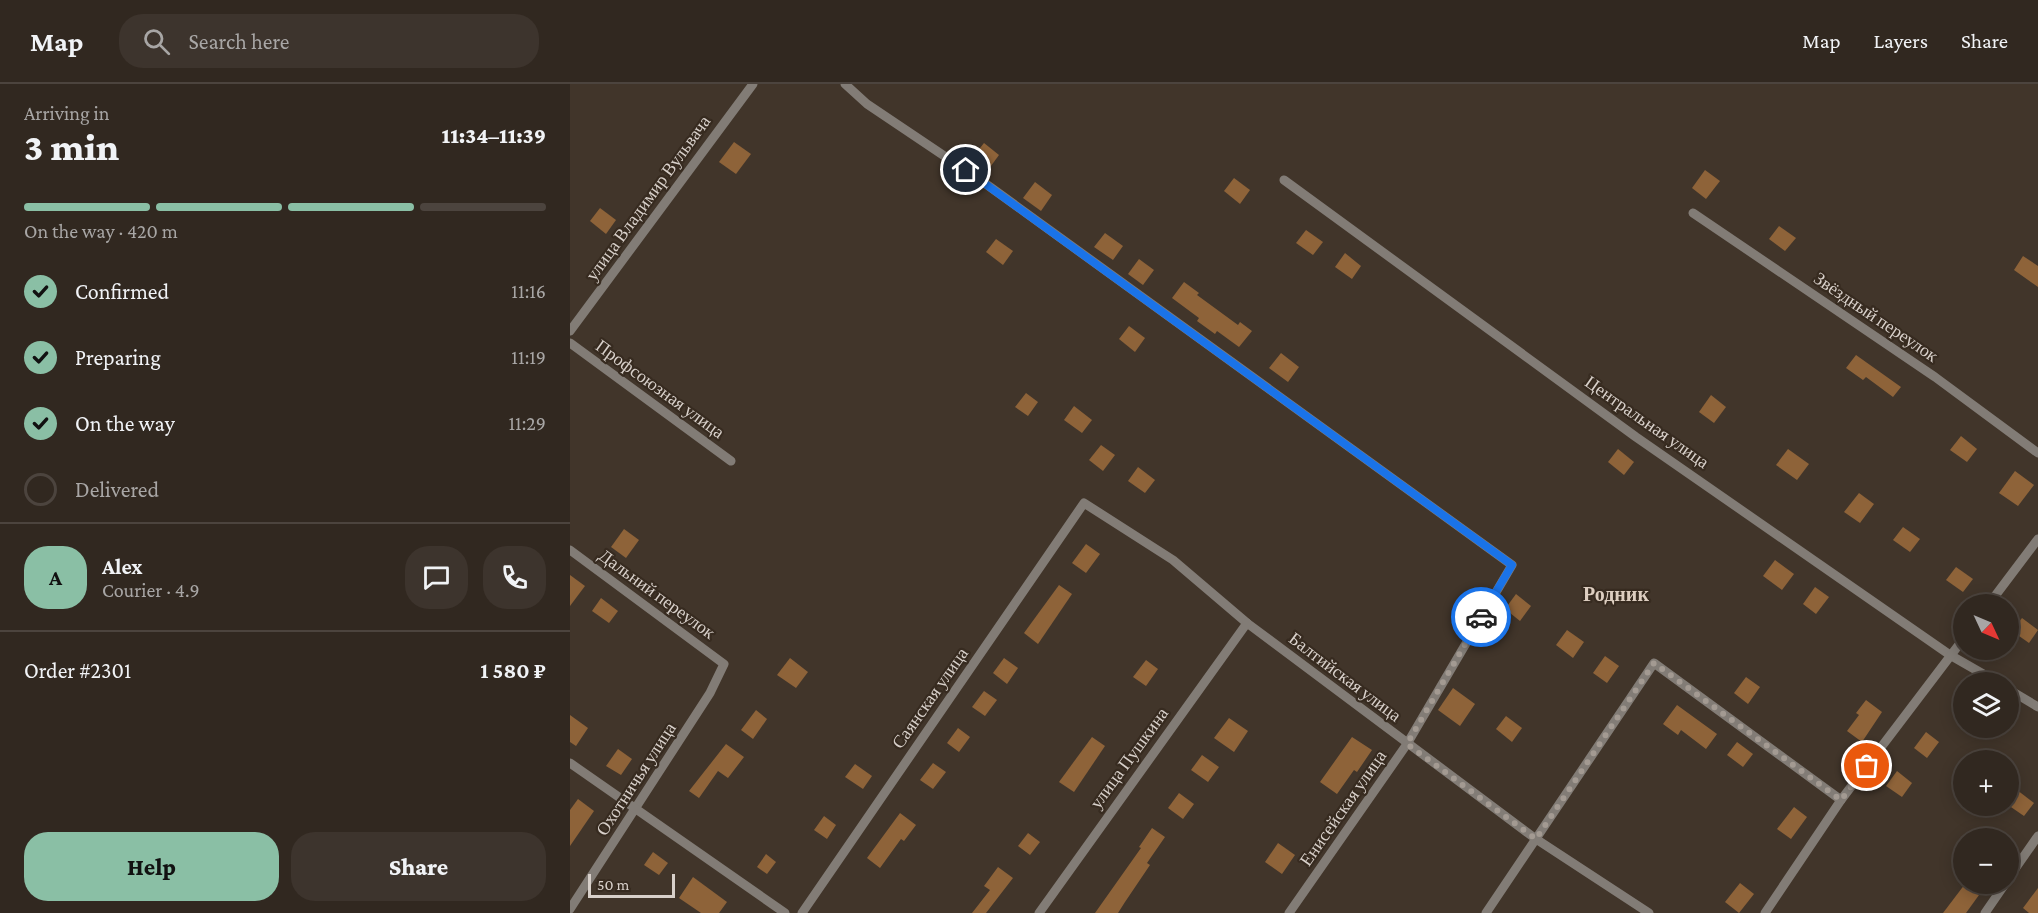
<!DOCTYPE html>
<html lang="en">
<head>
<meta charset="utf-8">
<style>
	body { margin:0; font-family:"Crimson Pro",serif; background:#3d342d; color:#f1f3f6; height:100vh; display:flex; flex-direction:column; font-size:22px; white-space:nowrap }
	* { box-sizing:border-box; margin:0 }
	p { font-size:20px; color:#a8a6a5 }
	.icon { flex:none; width:33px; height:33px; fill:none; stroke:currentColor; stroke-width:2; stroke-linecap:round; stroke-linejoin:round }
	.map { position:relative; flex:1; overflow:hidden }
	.panel { display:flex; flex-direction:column; background:#312820; width:570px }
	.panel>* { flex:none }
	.needle { width:39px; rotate:134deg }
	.tools { position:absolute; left:1383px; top:510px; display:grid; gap:12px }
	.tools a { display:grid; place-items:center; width:66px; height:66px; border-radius:50%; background:#312820; box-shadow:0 3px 15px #0003,0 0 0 2px #4c443e; font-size:30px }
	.scale { position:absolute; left:18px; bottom:15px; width:87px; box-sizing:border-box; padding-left:6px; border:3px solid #d8d0ca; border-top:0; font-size:16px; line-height:21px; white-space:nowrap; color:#d8d0ca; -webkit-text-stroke:4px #372b20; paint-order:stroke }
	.pin { position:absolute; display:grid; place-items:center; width:51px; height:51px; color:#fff; margin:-26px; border:3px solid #fff; border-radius:50%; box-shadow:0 2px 6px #0007 }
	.courier { position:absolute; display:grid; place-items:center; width:60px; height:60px; margin:-30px; border:4px solid #1a73e8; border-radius:50%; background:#fff; color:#222; box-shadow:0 2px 8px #0007 }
	.headline em { font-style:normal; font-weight:800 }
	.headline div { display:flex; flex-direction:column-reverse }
	.headline { display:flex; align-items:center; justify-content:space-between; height:102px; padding:0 24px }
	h1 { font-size:39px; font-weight:800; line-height:45px }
	.bar { display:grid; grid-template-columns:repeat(4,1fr); gap:9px 6px; align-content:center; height:72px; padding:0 24px }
	.bar i { height:8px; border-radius:4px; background:#4c443e }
	.bar .current { background:#8abfa5 }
	.bar p { grid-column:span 4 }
	.line { display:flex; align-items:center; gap:15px; padding:0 24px; border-top:2px solid #4c443e }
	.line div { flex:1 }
	.round { display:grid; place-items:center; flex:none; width:63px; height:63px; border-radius:24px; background:#3d342d }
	ol { padding:0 24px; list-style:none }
	li { display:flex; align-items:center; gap:18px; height:66px }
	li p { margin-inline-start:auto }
	li .icon { padding:6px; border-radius:50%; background:#8abfa5; color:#111; stroke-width:4 }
	li:last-child { color:#a8a6a5 }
	li i { width:33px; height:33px; border:3px solid #4c443e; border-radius:50% }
	.button { display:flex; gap:12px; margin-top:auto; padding:12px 24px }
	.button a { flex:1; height:69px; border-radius:24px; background:#8abfa5; color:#111; font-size:24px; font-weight:800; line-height:69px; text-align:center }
	.button a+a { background:#3d342d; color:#f1f3f6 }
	header { display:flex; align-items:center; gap:36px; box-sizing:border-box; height:84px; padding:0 30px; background:#312820; border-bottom:2px solid #4c443e }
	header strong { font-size:28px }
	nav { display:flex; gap:33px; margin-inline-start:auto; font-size:21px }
	.search { width:420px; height:54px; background:#3d342d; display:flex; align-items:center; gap:15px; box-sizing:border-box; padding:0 21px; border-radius:24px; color:#a8a6a5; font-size:22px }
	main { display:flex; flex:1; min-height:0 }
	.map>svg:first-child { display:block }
</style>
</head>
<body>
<header>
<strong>Map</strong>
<div class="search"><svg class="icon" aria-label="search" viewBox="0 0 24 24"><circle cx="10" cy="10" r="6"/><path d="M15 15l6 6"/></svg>Search here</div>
<nav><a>Map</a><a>Layers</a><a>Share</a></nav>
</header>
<main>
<section class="panel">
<div class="headline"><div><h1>3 min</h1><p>Arriving in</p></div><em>11:34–11:39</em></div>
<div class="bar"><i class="current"></i><i class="current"></i><i class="current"></i><i></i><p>On the way · 420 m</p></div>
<ol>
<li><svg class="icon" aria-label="check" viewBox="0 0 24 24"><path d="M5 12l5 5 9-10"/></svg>Confirmed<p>11:16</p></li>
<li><svg class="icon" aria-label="check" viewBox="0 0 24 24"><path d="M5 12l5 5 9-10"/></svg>Preparing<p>11:19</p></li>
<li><svg class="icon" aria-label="check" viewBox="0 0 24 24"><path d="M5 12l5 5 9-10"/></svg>On the way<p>11:29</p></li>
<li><i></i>Delivered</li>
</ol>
<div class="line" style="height:108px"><b class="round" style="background:#8abfa5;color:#111">A</b><div><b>Alex</b><p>Courier · 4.9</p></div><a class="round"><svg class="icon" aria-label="chat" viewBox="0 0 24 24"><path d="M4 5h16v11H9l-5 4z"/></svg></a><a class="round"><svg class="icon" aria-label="phone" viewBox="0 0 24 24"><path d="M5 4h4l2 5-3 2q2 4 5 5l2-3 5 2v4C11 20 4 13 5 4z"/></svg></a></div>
<div class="line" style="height:78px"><div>Order #2301</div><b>1 580 ₽</b></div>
<div class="button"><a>Help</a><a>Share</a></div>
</section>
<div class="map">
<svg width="1468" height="829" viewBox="0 0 1468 829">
	<rect width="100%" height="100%" fill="#41352a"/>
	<g fill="#8e6339">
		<path d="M 164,58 L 181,70 L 166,90 L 149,78 Z"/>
		<path d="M 414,59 L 429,71 L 418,86 L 402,74 Z"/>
		<path d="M 1135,86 L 1150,97 L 1136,115 L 1122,104 Z"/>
		<path d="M 664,94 L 680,106 L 670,120 L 654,107 Z"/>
		<path d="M 465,98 L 482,111 L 471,127 L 453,114 Z"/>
		<path d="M 30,124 L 46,136 L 36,150 L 20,137 Z"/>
		<path d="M 1209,142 L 1226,154 L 1215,167 L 1199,155 Z"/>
		<path d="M 736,146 L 753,158 L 743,171 L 726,159 Z"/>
		<path d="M 535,149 L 553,162 L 543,176 L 524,163 Z"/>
		<path d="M 426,155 L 443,167 L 433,181 L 416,168 Z"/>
		<path d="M 775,169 L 791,182 L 782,195 L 765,183 Z"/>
		<path d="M 1453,172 L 1468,182 L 1468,203 L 1444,186 Z"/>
		<path d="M 569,175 L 584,186 L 573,201 L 558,190 Z"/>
		<path d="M 614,198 L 629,209 L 627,211 L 668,241 L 670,238 L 682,247 L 669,263 L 647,247 L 645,250 L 627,237 L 629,234 L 602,214 Z"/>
		<path d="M 559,242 L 575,254 L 565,268 L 549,255 Z"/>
		<path d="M 711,269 L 729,283 L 718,298 L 699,284 Z"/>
		<path d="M 1286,271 L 1331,303 L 1323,313 L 1296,293 L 1293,296 L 1276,284 Z"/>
		<path d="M 456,309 L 468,318 L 458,332 L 445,323 Z"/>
		<path d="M 1141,311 L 1156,323 L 1144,339 L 1129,328 Z"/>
		<path d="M 504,322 L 522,336 L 512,349 L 494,336 Z"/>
		<path d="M 1391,352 L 1407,365 L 1397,378 L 1380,366 Z"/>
		<path d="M 531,361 L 545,371 L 533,387 L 519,376 Z"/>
		<path d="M 1048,365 L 1064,378 L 1054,391 L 1038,378 Z"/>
		<path d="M 1218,365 L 1239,380 L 1227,396 L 1206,381 Z"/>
		<path d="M 568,383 L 585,396 L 575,409 L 558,397 Z"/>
		<path d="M 1445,387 L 1464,401 L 1448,422 L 1429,409 Z"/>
		<path d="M 1289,409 L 1304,420 L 1290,439 L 1274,428 Z"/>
		<path d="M 1333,443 L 1350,455 L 1340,468 L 1323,456 Z"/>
		<path d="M 54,445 L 69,456 L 56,474 L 41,463 Z"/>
		<path d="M 516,460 L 530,470 L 516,489 L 502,479 Z"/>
		<path d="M 1205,476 L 1224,490 L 1212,506 L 1193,492 Z"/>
		<path d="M 1386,483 L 1403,495 L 1393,508 L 1376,496 Z"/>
		<path d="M 0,491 L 15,502 L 0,522 Z"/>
		<path d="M 489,501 L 502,510 L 468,560 L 454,549 Z"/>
		<path d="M 1245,503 L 1259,513 L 1246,530 L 1233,520 Z"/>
		<path d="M 946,510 L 961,522 L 950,537 L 935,525 Z"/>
		<path d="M 31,514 L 48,527 L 39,539 L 22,527 Z"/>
		<path d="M 1452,534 L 1468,546 L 1459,559 L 1442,547 Z"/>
		<path d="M 997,546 L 1014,558 L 1003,574 L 986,561 Z"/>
		<path d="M 1035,572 L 1049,582 L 1037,599 L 1023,589 Z"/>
		<path d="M 220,574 L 238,588 L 226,604 L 207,591 Z"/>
		<path d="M 434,574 L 448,584 L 437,600 L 423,589 Z"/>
		<path d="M 576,576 L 588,585 L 576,602 L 563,593 Z"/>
		<path d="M 1176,593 L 1190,603 L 1178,620 L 1164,609 Z"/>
		<path d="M 883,604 L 905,620 L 890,642 L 868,626 Z"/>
		<path d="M 414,607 L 427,616 L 415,632 L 402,623 Z"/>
		<path d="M 1296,616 L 1312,628 L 1292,658 L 1277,647 L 1289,631 L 1286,629 Z"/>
		<path d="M 1107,621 L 1147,650 L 1136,665 L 1111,646 L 1108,651 L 1093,640 Z"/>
		<path d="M 186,626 L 197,635 L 183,655 L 171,646 Z"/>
		<path d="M 0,631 L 18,644 L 6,662 L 0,658 Z"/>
		<path d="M 936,632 L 952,644 L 942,658 L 926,645 Z"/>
		<path d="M 659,634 L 678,647 L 664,668 L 644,654 Z"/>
		<path d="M 388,644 L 400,653 L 389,668 L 377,659 Z"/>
		<path d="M 1356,648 L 1369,658 L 1357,674 L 1344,664 Z"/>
		<path d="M 522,653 L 535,662 L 504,708 L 489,698 Z"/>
		<path d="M 782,653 L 802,666 L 787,688 L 784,686 L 767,710 L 750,698 Z"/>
		<path d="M 1167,658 L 1183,670 L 1173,683 L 1157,671 Z"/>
		<path d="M 156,660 L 174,673 L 158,694 L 148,687 L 129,714 L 119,707 Z"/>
		<path d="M 48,665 L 62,675 L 51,691 L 36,682 Z"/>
		<path d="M 632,671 L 649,683 L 638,698 L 621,686 Z"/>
		<path d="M 363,679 L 376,688 L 363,705 L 350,696 Z"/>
		<path d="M 285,680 L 302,692 L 293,705 L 275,693 Z"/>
		<path d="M 1327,687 L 1342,699 L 1332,713 L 1316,702 Z"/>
		<path d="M 1447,706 L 1464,719 L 1454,732 L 1438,721 Z"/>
		<path d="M 609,709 L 624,720 L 613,735 L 598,724 Z"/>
		<path d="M 8,715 L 24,727 L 0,762 L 0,726 Z"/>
		<path d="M 1224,723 L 1237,733 L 1221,755 L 1207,745 Z"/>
		<path d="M 330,729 L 346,741 L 334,757 L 331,755 L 310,784 L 297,774 Z"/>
		<path d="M 254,732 L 266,741 L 257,755 L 244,746 Z"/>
		<path d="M 582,744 L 595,753 L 577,779 L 580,781 L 555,818 L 548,829 L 525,829 L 571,764 L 569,763 Z"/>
		<path d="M 458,749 L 470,758 L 460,771 L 448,762 Z"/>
		<path d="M 708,759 L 725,771 L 712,790 L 695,778 Z"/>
		<path d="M 83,768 L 98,779 L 89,791 L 74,781 Z"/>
		<path d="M 196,770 L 206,778 L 197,790 L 187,783 Z"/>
		<path d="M 428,783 L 443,794 L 416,829 L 402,829 L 420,806 L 414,802 Z"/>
		<path d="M 123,793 L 157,818 L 149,829 L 131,829 L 109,814 Z"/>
		<path d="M 1170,799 L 1184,810 L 1169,829 L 1155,818 Z"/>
		<path d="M 1395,800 L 1409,811 L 1396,829 L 1373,829 Z"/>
		<path d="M 1468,804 L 1468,829 L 1459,829 L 1453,824 Z"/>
	</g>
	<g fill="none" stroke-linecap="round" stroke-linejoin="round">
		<g stroke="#827c76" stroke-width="9">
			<path d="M 275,0 L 297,20 L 416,100 L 942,481 L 837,660 L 719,829"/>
			<path d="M 714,96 L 1066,353 L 1380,571 L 1427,598"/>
			<path d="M 1123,129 L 1365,293 L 1468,369"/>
			<path d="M 0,247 L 183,0"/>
			<path d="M 0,259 L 161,377"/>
			<path d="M 0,466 L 154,580 L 140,609 L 0,825"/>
			<path d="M 1419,520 L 1468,455"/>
			<path d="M 1438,605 L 1468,623"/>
			<path d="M 0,679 L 215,829"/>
			<path d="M 1438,795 L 1468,752"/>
			<path d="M 232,829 L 514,419 L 603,476 L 677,539 L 966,755 L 1079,829"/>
			<path d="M 469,829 L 677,539"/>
			<path d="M 916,829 L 1084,579 L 1271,716"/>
			<path d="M 1195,829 L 1271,716 L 1394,554"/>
			<path d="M 1415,829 L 1435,800"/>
		</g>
	</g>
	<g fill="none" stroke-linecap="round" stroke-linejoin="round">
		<path stroke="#a39a92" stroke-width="6" stroke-dasharray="0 10.8" d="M 911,533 L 837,660 L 966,755 L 1084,579 L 1271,716 L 1297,682"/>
		<path stroke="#1a73e8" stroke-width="8" d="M 396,86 L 942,481 L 911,533"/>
	</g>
	<g text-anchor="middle" stroke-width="4.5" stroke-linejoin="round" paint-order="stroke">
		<g font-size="18" fill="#d8d0ca" stroke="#372b20">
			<text transform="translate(78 114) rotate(-54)" y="6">улица Владимир Вульвача</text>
			<text transform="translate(1306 233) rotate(34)" y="6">Звёздный переулок</text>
			<text transform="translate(90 305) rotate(36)" y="6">Профсоюзная улица</text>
			<text transform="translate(1077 338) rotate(35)" y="6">Центральная улица</text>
			<text transform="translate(87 510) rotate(36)" y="6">Дальний переулок</text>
			<text transform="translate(775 593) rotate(37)" y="6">Балтийская улица</text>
			<text transform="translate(360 614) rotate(-55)" y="6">Саянская улица</text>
			<text transform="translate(559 674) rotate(-54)" y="6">улица Пушкина</text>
			<text transform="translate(66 695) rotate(-57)" y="6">Охотничья улица</text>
			<text transform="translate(773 724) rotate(-55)" y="6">Енисейская улица</text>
		</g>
		<g font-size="20" font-weight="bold" fill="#ddcec0" stroke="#372b20">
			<text x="1046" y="517">Родник</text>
		</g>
	</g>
</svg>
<div class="tools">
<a><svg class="needle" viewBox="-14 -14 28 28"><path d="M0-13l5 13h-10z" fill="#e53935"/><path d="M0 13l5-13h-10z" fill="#a8a6a5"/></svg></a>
<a><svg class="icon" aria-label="layers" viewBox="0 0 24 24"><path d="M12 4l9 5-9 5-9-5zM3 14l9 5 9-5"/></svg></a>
<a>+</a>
<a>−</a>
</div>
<div class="scale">50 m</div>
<div class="pin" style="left:1297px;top:682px;background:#ea580c"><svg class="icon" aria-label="bag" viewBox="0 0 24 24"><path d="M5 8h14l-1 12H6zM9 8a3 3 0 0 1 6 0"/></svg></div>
<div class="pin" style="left:396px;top:86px;background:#1f2937"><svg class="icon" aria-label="home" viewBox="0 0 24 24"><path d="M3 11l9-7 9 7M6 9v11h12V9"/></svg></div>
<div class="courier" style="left:911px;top:533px"><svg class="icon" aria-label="car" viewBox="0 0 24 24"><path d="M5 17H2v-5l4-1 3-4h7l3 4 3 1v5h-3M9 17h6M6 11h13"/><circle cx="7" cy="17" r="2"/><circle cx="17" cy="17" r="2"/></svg></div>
</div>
</main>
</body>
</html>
